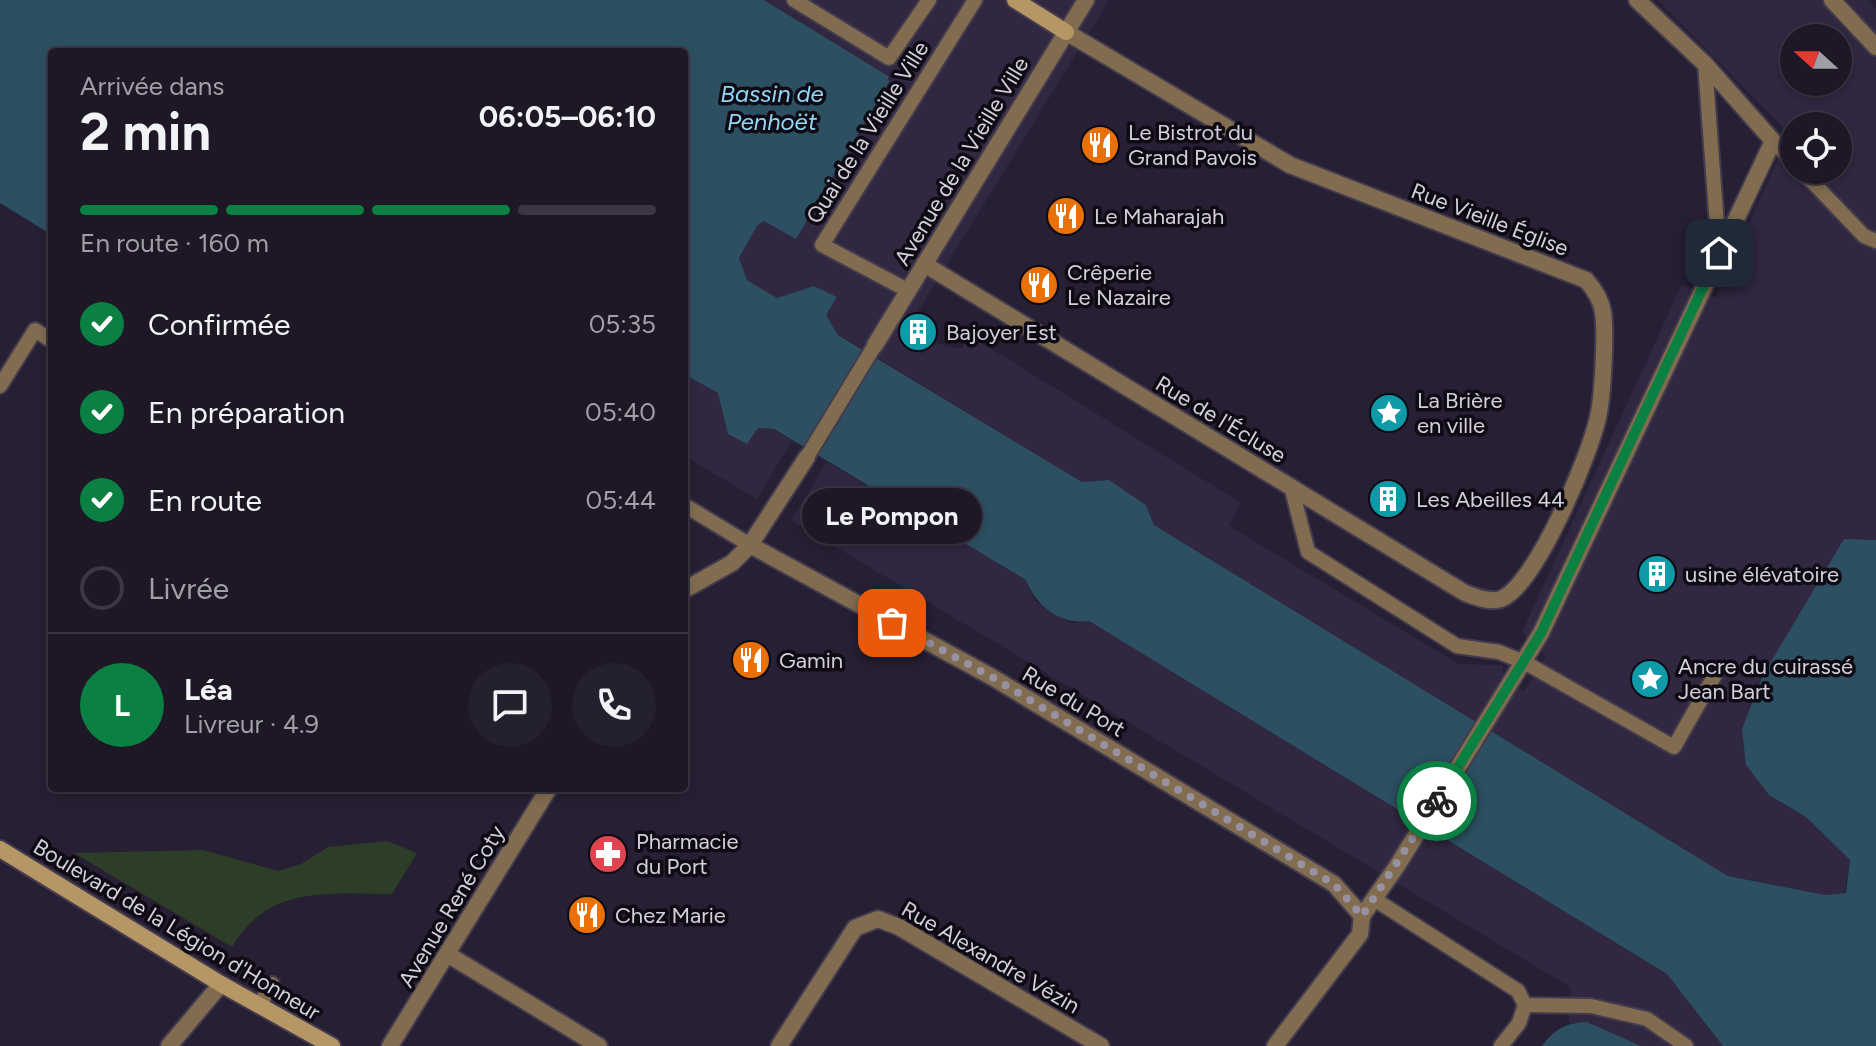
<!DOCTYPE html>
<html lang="fr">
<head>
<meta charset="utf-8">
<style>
	body { margin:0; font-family:Figtree,sans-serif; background:#25202e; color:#f1f3f6; height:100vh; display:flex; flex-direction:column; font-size:30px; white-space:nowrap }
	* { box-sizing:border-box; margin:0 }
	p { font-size:26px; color:#a09fa7 }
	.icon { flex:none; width:44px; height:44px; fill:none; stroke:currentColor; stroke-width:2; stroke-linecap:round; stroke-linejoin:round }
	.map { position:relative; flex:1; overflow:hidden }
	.details { position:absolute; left:48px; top:48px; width:640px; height:744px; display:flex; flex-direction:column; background:#1d1726; border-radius:8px; box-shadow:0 4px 12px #0003,0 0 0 2px #3b3643 }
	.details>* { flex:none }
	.needle { width:52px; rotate:291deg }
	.buttons { position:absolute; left:1780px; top:24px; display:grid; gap:16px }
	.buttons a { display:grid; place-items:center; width:72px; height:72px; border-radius:50%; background:#1d1726; box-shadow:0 4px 12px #0003,0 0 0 2px #3b3643; font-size:40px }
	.pin { position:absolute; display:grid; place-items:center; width:68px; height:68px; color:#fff; margin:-34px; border-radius:16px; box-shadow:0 4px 12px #0006 }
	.courier { position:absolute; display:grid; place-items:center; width:80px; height:80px; margin:-40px; border:6px solid #0b8043; border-radius:50%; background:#fff; color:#222; box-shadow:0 2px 10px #0007 }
	.bubble { position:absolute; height:56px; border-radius:28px; background:#1d1726; box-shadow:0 4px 12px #0003,0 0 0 2px #3b3643; font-size:26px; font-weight:700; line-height:56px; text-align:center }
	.headline em { font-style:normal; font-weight:700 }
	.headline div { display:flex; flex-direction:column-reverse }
	.headline { display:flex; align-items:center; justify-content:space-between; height:136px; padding:0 32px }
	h1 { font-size:52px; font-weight:700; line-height:60px }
	.bar { display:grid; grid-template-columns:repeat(4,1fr); gap:12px 8px; align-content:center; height:96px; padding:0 32px }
	.bar i { height:10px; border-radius:6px; background:#3b3643 }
	.bar .on { background:#0b8043 }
	.bar p { grid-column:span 4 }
	.line { display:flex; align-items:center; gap:20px; padding:0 32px; border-top:2px solid #3b3643 }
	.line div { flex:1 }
	.round { display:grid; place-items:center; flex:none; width:84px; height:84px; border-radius:42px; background:#25202e }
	ol { padding:0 32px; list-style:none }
	li { display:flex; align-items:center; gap:24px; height:88px }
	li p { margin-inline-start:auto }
	li .icon { padding:8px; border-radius:50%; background:#0b8043; color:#fff; stroke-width:4 }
	li:last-child { color:#a09fa7 }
	li i { width:44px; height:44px; border:4px solid #3b3643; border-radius:50% }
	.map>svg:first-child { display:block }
</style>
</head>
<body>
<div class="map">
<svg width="1876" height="1046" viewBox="0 0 1876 1046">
	<rect width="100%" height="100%" fill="#271f33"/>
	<g fill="#312741" fill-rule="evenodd">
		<path d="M 764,0 L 1109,0 L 900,341 L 923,354 L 930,342 L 961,349 L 969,335 L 1241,503 L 1229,526 L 1459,664 L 1502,665 L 1505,681 L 1524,691 L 1546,656 L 1522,632 L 1682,284 L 1716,298 L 1789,134 L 1658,0 L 1867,0 L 1876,9 L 1876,540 L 1844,539 L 1747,765 L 1769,795 L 1806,817 L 1850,860 L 1845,893 L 1825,895 L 1728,876 L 1154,525 L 1146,505 L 1109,480 L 1082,482 L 838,334 L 825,315 L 837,297 L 814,286 L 777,298 L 747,280 L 739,258 L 757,226 L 764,221 L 796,238 L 887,76 ZM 1794,38 L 1838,38 L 1838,82 L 1794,82 ZM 1794,126 L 1838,126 L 1838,170 L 1794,170 Z"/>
		<path d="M 684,374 L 718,393 L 758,428 L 773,429 L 792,441 L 757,499 L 684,456 Z"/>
		<path d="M 827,462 L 1026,580 L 1034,600 L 1070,623 L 1089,621 L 1667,974 L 1723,1046 L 1641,1046 L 1587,1022 L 1569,1023 L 1570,987 L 791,520 Z"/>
	</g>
	<path fill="#2d3e28" d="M 387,841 L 417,853 L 392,894 C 328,894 269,884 232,947 L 74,853 L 203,850 L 278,871 L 301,864 L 328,847 Z"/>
	<g fill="#2c5061">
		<path d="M 0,0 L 764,0 L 888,76 L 889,82 L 796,239 L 764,221 L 757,226 L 739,258 L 747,280 L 777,298 L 814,286 L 837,297 L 826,315 L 838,335 L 1082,482 L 1109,480 L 1146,505 L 1154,525 L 1728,876 L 1825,895 L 1846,893 L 1850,860 L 1806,817 L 1769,795 L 1746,765 L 1742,729 L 1763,675 L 1844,539 L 1876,540 L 1876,1046 L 1723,1046 L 1667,974 L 1089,621 C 1060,625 1036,606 1026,580 L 774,429 L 758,428 L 747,444 L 728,434 L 718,393 L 684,374 L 684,52 L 52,52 L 52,235 L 0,203 Z"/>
		<path d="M 1587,1022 L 1641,1046 L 1542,1046 C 1554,1029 1566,1023 1587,1022 Z"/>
	</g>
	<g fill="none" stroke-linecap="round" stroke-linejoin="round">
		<g stroke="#433b4e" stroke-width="18">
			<g id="lane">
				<path d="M 794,0 L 889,58 L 929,0"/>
				<path d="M 1705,64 L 1719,253"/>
				<path d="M 1773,141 L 1794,162"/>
				<path d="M 1801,170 L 1864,236 L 1876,241"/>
				<path d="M 909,291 L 822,245 L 975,0"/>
				<path d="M 0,386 L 35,330 L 52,341"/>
				<path d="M 807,457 L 875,345"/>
				<path d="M 1291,486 L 1308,552 L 1457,646 L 1499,652 L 1524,662 L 1674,747 L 1715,675"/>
				<path d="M 684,505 L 750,545"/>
				<path d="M 1374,899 L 1518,991 L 1525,1005 L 1519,1023 L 1501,1046"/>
				<path d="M 1525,1005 L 1591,1006 L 1647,1019 L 1686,1046"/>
				<path d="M 259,1006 L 272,984"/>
			</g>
		</g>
		<g stroke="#433b4e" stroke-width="20">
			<g id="street">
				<path d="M 1832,0 L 1876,47"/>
				<path d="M 924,264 L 1465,593 C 1476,597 1490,603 1501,599 C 1536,585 1590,455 1598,417 C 1603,396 1606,333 1603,312 C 1601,299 1595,290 1586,280 L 1290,165 L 1066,32"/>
				<path d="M 875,345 L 1086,0"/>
				<path d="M 750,545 L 992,677 L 1334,884 L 1362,916"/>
				<path d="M 684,590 L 732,563 L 750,545 L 807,457"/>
				<path d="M 447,954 L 599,1046"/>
				<path d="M 169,1046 L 221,984"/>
				<path d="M 390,1046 L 549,788"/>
				<path d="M 779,1046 L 855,928 L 878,919 L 899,927 L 1101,1046"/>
				<path d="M 1275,1046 L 1360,934 L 1362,916 L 1397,866 L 1541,633 L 1773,141 L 1705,64 L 1637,0"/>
			</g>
		</g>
		<g stroke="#433b4e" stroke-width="20">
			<g id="secondary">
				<path d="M 1015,0 L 1066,32"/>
				<path d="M 0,849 L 221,984 L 332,1046"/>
			</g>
		</g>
		<use href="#lane" stroke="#816c4f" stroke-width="14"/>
		<use href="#street" stroke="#816c4f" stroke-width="16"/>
		<use href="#secondary" stroke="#b79666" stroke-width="16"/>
	</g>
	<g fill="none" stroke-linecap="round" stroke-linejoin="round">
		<path stroke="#9791a2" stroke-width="8" stroke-dasharray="0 14.4" d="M 892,623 L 992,677 L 1334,884 L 1362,916 L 1437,801"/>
		<path stroke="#0b8043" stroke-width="10" d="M 1437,801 L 1541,633 L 1719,253"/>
	</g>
	<defs>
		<g id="restaurant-disc" transform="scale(2)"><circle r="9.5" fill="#e8710a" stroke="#0e0b14"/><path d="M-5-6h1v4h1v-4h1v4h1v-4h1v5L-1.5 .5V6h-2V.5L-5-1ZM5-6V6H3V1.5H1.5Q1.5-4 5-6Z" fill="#fff"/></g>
		<g id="building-disc" transform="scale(2)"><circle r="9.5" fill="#0f9aa8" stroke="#0e0b14"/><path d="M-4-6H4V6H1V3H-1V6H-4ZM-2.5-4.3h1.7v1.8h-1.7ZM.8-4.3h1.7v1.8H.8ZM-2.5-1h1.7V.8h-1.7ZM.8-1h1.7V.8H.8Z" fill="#fff"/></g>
		<g id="sight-disc" transform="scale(2)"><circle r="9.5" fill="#0f9aa8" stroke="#0e0b14"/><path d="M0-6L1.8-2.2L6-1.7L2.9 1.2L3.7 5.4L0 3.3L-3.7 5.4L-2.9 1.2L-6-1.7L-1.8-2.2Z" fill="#fff"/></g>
		<g id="pharmacy-disc" transform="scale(2)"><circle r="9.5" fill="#e0444e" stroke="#0e0b14"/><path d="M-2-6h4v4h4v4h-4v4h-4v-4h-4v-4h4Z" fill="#fff"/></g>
	</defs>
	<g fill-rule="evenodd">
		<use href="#restaurant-disc" x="1100" y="145"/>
		<use href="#restaurant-disc" x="1066" y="216"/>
		<use href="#restaurant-disc" x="1039" y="285"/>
		<use href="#building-disc" x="918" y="332"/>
		<use href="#sight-disc" x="1389" y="413"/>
		<use href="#building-disc" x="1388" y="499"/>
		<use href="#building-disc" x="1657" y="574"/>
		<use href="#restaurant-disc" x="751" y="660"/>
		<use href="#sight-disc" x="1650" y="679"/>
		<use href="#pharmacy-disc" x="608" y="854"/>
		<use href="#restaurant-disc" x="587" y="915"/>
	</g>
	<g text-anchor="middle" stroke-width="7" stroke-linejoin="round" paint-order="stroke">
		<g font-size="22" fill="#d4cfdd" stroke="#0e0b14">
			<text transform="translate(867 132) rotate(-58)" y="8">Quai de la Vieille Ville</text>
			<text transform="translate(961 161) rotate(-59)" y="8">Avenue de la Vieille Ville</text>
			<text transform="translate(1490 219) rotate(21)" y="8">Rue Vieille Église</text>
			<text transform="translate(1221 419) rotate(31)" y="8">Rue de l'Écluse</text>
			<text transform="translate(1074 701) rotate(31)" y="8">Rue du Port</text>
			<text transform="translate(451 906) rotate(-59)" y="8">Avenue René Coty</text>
			<text transform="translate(177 929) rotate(31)" y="8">Boulevard de la Légion d'Honneur</text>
			<text transform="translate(991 957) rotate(30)" y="8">Rue Alexandre Vézin</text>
		</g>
		<g font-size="22" fill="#d4cfdd" stroke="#0e0b14" text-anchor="start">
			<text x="1128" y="140">Le Bistrot du<tspan x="1128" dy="25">Grand Pavois</tspan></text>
			<text x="1094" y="224">Le Maharajah</text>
			<text x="1067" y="280">Crêperie<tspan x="1067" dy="25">Le Nazaire</tspan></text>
			<text x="946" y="340">Bajoyer Est</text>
			<text x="1417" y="408">La Brière<tspan x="1417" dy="25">en ville</tspan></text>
			<text x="1416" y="507">Les Abeilles 44</text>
			<text x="1685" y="582">usine élévatoire</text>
			<text x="779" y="668">Gamin</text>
			<text x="1678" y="674">Ancre du cuirassé<tspan x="1678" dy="25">Jean Bart</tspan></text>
			<text x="636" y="849">Pharmacie<tspan x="636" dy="25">du Port</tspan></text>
			<text x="615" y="923">Chez Marie</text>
		</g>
		<g font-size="24" font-style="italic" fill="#93d6f6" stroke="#0e0b14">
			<text x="772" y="102">Bassin de<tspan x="772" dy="28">Penhoët</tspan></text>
		</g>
	</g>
</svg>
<div class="buttons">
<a><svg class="needle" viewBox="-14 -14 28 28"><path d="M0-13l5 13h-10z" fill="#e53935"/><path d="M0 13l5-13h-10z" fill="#a09fa7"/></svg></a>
<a><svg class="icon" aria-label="locate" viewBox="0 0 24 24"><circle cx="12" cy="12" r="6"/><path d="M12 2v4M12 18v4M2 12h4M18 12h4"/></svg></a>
</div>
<div class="pin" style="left:892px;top:623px;background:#ea580c"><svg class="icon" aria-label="bag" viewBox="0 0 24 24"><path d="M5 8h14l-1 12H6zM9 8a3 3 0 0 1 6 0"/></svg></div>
<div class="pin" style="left:1719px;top:253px;background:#1f2937"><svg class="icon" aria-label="home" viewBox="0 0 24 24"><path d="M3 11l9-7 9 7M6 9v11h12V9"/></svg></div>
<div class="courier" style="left:1437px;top:801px"><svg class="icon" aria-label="bike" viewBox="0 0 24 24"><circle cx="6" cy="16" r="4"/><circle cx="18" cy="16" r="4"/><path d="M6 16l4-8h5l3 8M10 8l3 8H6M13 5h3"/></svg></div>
<div class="bubble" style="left:802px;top:488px;width:180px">Le Pompon</div>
<section class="details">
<div class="headline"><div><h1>2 min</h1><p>Arrivée dans</p></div><em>06:05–06:10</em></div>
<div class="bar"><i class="on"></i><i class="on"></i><i class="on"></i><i></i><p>En route · 160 m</p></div>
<ol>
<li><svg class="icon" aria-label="check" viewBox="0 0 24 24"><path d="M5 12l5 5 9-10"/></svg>Confirmée<p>05:35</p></li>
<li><svg class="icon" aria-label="check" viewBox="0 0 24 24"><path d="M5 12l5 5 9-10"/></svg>En préparation<p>05:40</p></li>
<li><svg class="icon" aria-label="check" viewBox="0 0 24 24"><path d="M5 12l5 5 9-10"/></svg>En route<p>05:44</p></li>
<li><i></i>Livrée</li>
</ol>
<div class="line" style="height:144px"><b class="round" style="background:#0b8043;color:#fff">L</b><div><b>Léa</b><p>Livreur · 4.9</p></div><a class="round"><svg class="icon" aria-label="chat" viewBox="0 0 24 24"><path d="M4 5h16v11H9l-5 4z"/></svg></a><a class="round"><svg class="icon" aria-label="phone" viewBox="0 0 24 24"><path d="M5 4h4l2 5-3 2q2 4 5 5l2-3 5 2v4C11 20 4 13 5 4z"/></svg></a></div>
</section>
</div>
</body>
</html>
